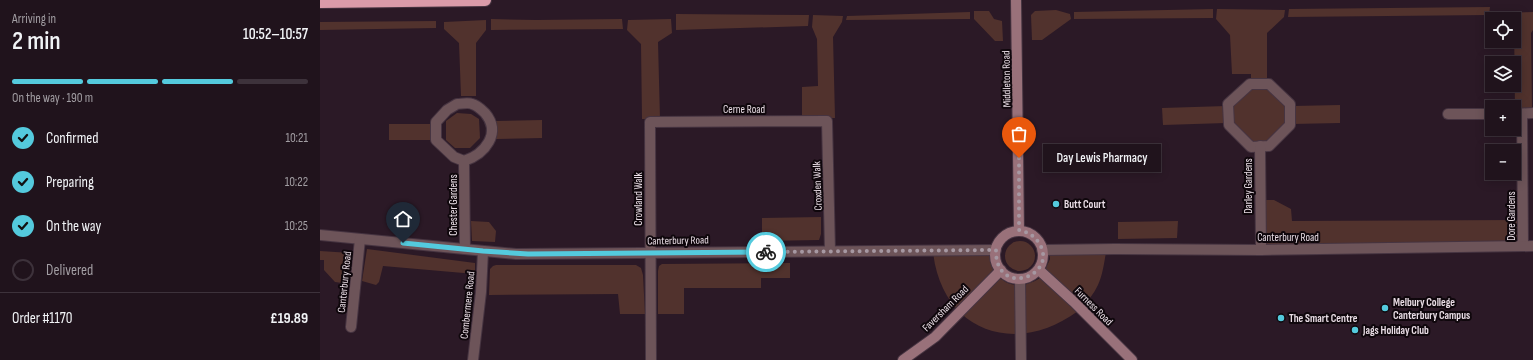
<!DOCTYPE html>
<html lang="en">
<head>
<meta charset="utf-8">
<style>
	body { margin:0; font-family:"Sofia Sans Condensed",sans-serif; background:#281c25; color:#f1f3f6; height:100vh; display:flex; flex-direction:column; font-size:15px; white-space:nowrap }
	* { box-sizing:border-box; margin:0 }
	p { font-size:13px; color:#a29ea3 }
	.icon { flex:none; width:22px; height:22px; fill:none; stroke:currentColor; stroke-width:2; stroke-linecap:round; stroke-linejoin:round }
	.map { position:relative; flex:1; overflow:hidden }
	.side { display:flex; flex-direction:column; background:#20131c; width:320px }
	.side>* { flex:none }
	.controls { position:absolute; left:1165px; top:12px; display:grid; gap:8px }
	.controls a { display:grid; place-items:center; width:36px; height:36px; border-radius:0px; background:#20131c; box-shadow:0 2px 10px #0003,0 0 0 1px #3d323b; font-size:20px }
	.pin { position:absolute; display:grid; place-items:center; width:34px; height:34px; color:#fff; margin:-41px -17px; border-radius:50% 50% 50% 0; rotate:-45deg; box-shadow:0 0 4px #0007 }
	.pin .icon { rotate:45deg }
	.courier { position:absolute; display:grid; place-items:center; width:40px; height:40px; margin:-20px; border:3px solid #54cadd; border-radius:50%; background:#fff; color:#222; box-shadow:0 1px 5px #0007 }
	.bubble { position:absolute; height:28px; border-radius:0px; background:#20131c; box-shadow:0 2px 10px #0003,0 0 0 1px #3d323b; font-size:13px; font-weight:600; line-height:28px; text-align:center }
	.head em { font-style:normal; font-weight:600 }
	.head div { display:flex; flex-direction:column-reverse }
	.head { display:flex; align-items:center; justify-content:space-between; height:68px; padding:0 12px }
	h1 { font-size:26px; font-weight:600; line-height:30px }
	.bar { display:grid; grid-template-columns:repeat(4,1fr); gap:6px 4px; align-content:center; height:48px; padding:0 12px }
	.bar i { height:5px; border-radius:3px; background:#3d323b }
	.bar .current { background:#54cadd }
	.bar p { grid-column:span 4 }
	.line { display:flex; align-items:center; gap:10px; padding:0 12px; border-top:1px solid #3d323b }
	.line div { flex:1 }
	ol { padding:0 12px; list-style:none }
	li { display:flex; align-items:center; gap:12px; height:44px }
	li p { margin-inline-start:auto }
	li .icon { padding:4px; border-radius:50%; background:#54cadd; color:#111; stroke-width:4 }
	li:last-child { color:#a29ea3 }
	li i { width:22px; height:22px; border:2px solid #3d323b; border-radius:50% }
	main { display:flex; flex:1; min-height:0 }
	.map>svg:first-child { display:block }
</style>
</head>
<body>
<main>
<section class="side">
<div class="head"><div><h1>2 min</h1><p>Arriving in</p></div><em>10:52–10:57</em></div>
<div class="bar"><i class="current"></i><i class="current"></i><i class="current"></i><i></i><p>On the way · 190 m</p></div>
<ol>
<li><svg class="icon" aria-label="check" viewBox="0 0 24 24"><path d="M5 12l5 5 9-10"/></svg>Confirmed<p>10:21</p></li>
<li><svg class="icon" aria-label="check" viewBox="0 0 24 24"><path d="M5 12l5 5 9-10"/></svg>Preparing<p>10:22</p></li>
<li><svg class="icon" aria-label="check" viewBox="0 0 24 24"><path d="M5 12l5 5 9-10"/></svg>On the way<p>10:25</p></li>
<li><i></i>Delivered</li>
</ol>
<div class="line" style="height:52px"><div>Order #1170</div><b>£19.89</b></div>
</section>
<div class="map">
<svg width="1213" height="360" viewBox="0 0 1213 360">
	<rect width="100%" height="100%" fill="#2b1926"/>
	<g fill="#51322d">
		<path d="M 1170,7 L 1169,15 L 968,17 L 969,9 Z"/>
		<path d="M 893,9 L 893,18 L 754,19 L 754,12 Z"/>
		<path d="M 897,9 L 965,10 L 964,17 L 947,33 L 947,82 L 931,82 L 931,74 L 912,74 L 910,35 L 896,19 Z"/>
		<path d="M 736,10 L 750,14 L 751,19 L 722,40 L 712,40 L 711,15 L 715,11 Z"/>
		<path d="M 654,11 L 669,11 L 674,19 L 682,21 L 683,41 L 675,41 L 654,19 Z"/>
		<path d="M 650,12 L 650,19 L 526,20 L 527,16 Z"/>
		<path d="M 1213,12 L 1213,30 L 1211,33 L 1212,111 L 1195,111 L 1194,19 L 1178,19 L 1176,17 L 1176,13 Z"/>
		<path d="M 356,14 L 489,15 L 488,26 L 356,30 Z"/>
		<path d="M 493,15 L 523,16 L 522,22 L 513,37 L 515,118 L 482,118 L 482,87 L 498,86 L 497,39 L 492,27 Z"/>
		<path d="M 171,19 L 216,20 L 302,19 L 303,29 L 171,30 Z"/>
		<path d="M 351,19 L 352,33 L 338,42 L 340,119 L 322,119 L 321,44 L 307,30 L 308,20 Z"/>
		<path d="M 166,20 L 166,30 L 156,43 L 156,96 L 141,96 L 139,43 L 124,29 L 124,22 Z"/>
		<path d="M 116,21 L 116,28 L 0,30 L 0,22 Z"/>
		<path d="M 947,84 L 968,105 L 968,124 L 948,144 L 932,144 L 912,124 L 910,105 L 931,87 Z"/>
		<path d="M 1020,105 L 1020,123 L 972,124 L 973,106 Z"/>
		<path d="M 906,106 L 906,123 L 843,125 L 842,108 Z"/>
		<path d="M 137,113 L 151,114 L 159,119 L 160,138 L 150,148 L 135,148 L 126,140 L 126,121 Z"/>
		<path d="M 222,120 L 222,138 L 176,139 L 176,121 Z"/>
		<rect x="69" y="124" width="42" height="16"/>
		<path d="M 942,200 L 954,200 L 971,209 L 972,221 L 1199,220 L 1199,242 L 941,246 Z"/>
		<path d="M 501,217 L 501,234 L 499,240 L 442,241 L 442,218 Z"/>
		<path d="M 151,221 L 169,222 L 176,231 L 175,242 L 152,241 Z"/>
		<path d="M 858,221 L 857,238 L 798,239 L 798,222 Z"/>
		<circle cx="700" cy="256" r="15"/>
		<path d="M 47,249 L 155,263 L 155,274 L 63,266 L 59,282 L 56,285 L 42,281 Z"/>
		<path d="M 0,251 L 31,253 L 29,284 L 15,282 L 4,270 L 4,260 L 0,260 Z"/>
		<path d="M 613,252 L 671,252 C 671,282 695,294 720,278 L 758,311 C 696,357 622,332 613,252 Z"/>
		<path d="M 729,252 L 786,252 C 782,277 780,288 763,306 L 725,270 L 730,259 Z"/>
		<path d="M 470,263 L 470,278 L 441,278 L 441,288 L 364,288 L 364,314 L 338,314 L 338,271 L 339,266 L 342,264 Z"/>
		<path d="M 176,265 L 316,265 L 321,268 L 323,275 L 325,314 L 300,314 L 298,294 L 169,295 L 170,269 L 173,266 Z"/>
	</g>
	<g fill="none" stroke-linecap="round" stroke-linejoin="round">
		<g stroke="#463441" stroke-width="12">
			<g id="street">
				<path d="M 930,84 L 949,84 L 970,104 L 970,125 L 949,146 L 931,147 L 909,125 L 908,104 Z"/>
				<path d="M 137,104 C 141,104 148,102 152,104 C 157,105 162,110 165,113 C 182,133 165,154 144,161 L 134,157 L 116,140 L 116,122 L 127,110 Z"/>
				<path d="M 1128,114 L 1172,114"/>
				<path d="M 1194,114 L 1213,113"/>
				<path d="M 1202,114 L 1203,246"/>
				<path d="M 940,146 L 941,250"/>
				<path d="M 144,161 L 145,249"/>
				<path d="M 0,235 L 196,254 L 676,250"/>
				<path d="M 722,250 L 795,249 L 941,250 L 1213,246"/>
				<path d="M 700,279 L 701,360"/>
				<path d="M 31,327 L 40,239"/>
				<path d="M 153,360 L 161,292 L 163,251"/>
				<path d="M 331,360 L 330,122 L 507,121 L 510,251"/>
			</g>
		</g>
		<g stroke="#463441" stroke-width="12">
			<g id="secondary">
				<path d="M 696,0 L 699,230"/>
				<circle cx="699" cy="255" r="24"/>
				<path d="M 719,270 L 754,302 L 812,360"/>
				<path d="M 583,360 L 615,337 L 681,270"/>
			</g>
		</g>
		<g stroke="#463441" stroke-width="14">
			<path id="highway" d="M 0,2 L 165,0"/>
		</g>
		<use href="#street" stroke="#6d5459" stroke-width="10"/>
		<use href="#secondary" stroke="#99717a" stroke-width="10"/>
		<use href="#highway" stroke="#da9ba9" stroke-width="12"/>
	</g>
	<g fill="none" stroke-linecap="round" stroke-linejoin="round">
		<path stroke="#a698a2" stroke-width="4" stroke-dasharray="0 7.2" d="M 446,252 L 676,250 C 675,299 740,276 719,243 C 714,235 707,232 699,230 L 699,158"/>
		<path stroke="#54cadd" stroke-width="5" d="M 83,243 L 163,251 L 208,254 L 446,252"/>
	</g>
	<g fill="#54cadd" stroke="#0f070c" stroke-width="1.5">
		<circle cx="736" cy="204" r="4"/>
		<circle cx="1065" cy="308" r="4"/>
		<circle cx="961" cy="318" r="4"/>
		<circle cx="1035" cy="330" r="4"/>
	</g>
	<g text-anchor="middle" stroke-width="4" stroke-linejoin="round" paint-order="stroke">
		<g font-size="11" fill="#e9dde5" stroke="#0f070c">
			<text transform="translate(686 79) rotate(-91)" y="4">Middleton Road</text>
			<text x="424" y="113">Cerne Road</text>
			<text transform="translate(497 186) rotate(-92)" y="4">Croxden Walk</text>
			<text transform="translate(928 186) rotate(-90)" y="4">Darley Gardens</text>
			<text transform="translate(318 199) rotate(-90)" y="4">Crowland Walk</text>
			<text transform="translate(133 205) rotate(-90)" y="4">Chester Gardens</text>
			<text transform="translate(1191 216) rotate(-90)" y="4">Dore Gardens</text>
			<text x="968" y="241">Canterbury Road</text>
			<text transform="translate(358 240) rotate(-1)" y="4">Canterbury Road</text>
			<text transform="translate(24 282) rotate(-84)" y="4">Canterbury Road</text>
			<text transform="translate(147 305) rotate(-84)" y="4">Combermere Road</text>
			<text transform="translate(774 306) rotate(45)" y="4">Furness Road</text>
			<text transform="translate(625 308) rotate(-45)" y="4">Faversham Road</text>
		</g>
		<g font-size="11" font-weight="bold" fill="#e9dde5" stroke="#0f070c" text-anchor="start">
			<text x="744" y="208">Butt Court</text>
			<text x="1073" y="306">Melbury College<tspan x="1073" dy="13">Canterbury Campus</tspan></text>
			<text x="969" y="322">The Smart Centre</text>
			<text x="1043" y="334">Jags Holiday Club</text>
		</g>
	</g>
</svg>
<div class="controls">
<a><svg class="icon" aria-label="locate" viewBox="0 0 24 24"><circle cx="12" cy="12" r="6"/><path d="M12 2v4M12 18v4M2 12h4M18 12h4"/></svg></a>
<a><svg class="icon" aria-label="layers" viewBox="0 0 24 24"><path d="M12 4l9 5-9 5-9-5zM3 14l9 5 9-5"/></svg></a>
<a>+</a>
<a>−</a>
</div>
<div class="pin" style="left:699px;top:158px;background:#ea580c"><svg class="icon" aria-label="bag" viewBox="0 0 24 24"><path d="M5 8h14l-1 12H6zM9 8a3 3 0 0 1 6 0"/></svg></div>
<div class="pin" style="left:83px;top:243px;background:#1f2937"><svg class="icon" aria-label="home" viewBox="0 0 24 24"><path d="M3 11l9-7 9 7M6 9v11h12V9"/></svg></div>
<div class="courier" style="left:446px;top:252px"><svg class="icon" aria-label="bike" viewBox="0 0 24 24"><circle cx="6" cy="16" r="4"/><circle cx="18" cy="16" r="4"/><path d="M6 16l4-8h5l3 8M10 8l3 8H6M13 5h3"/></svg></div>
<div class="bubble" style="left:723px;top:144px;width:118px">Day Lewis Pharmacy</div>
</div>
</main>
</body>
</html>
